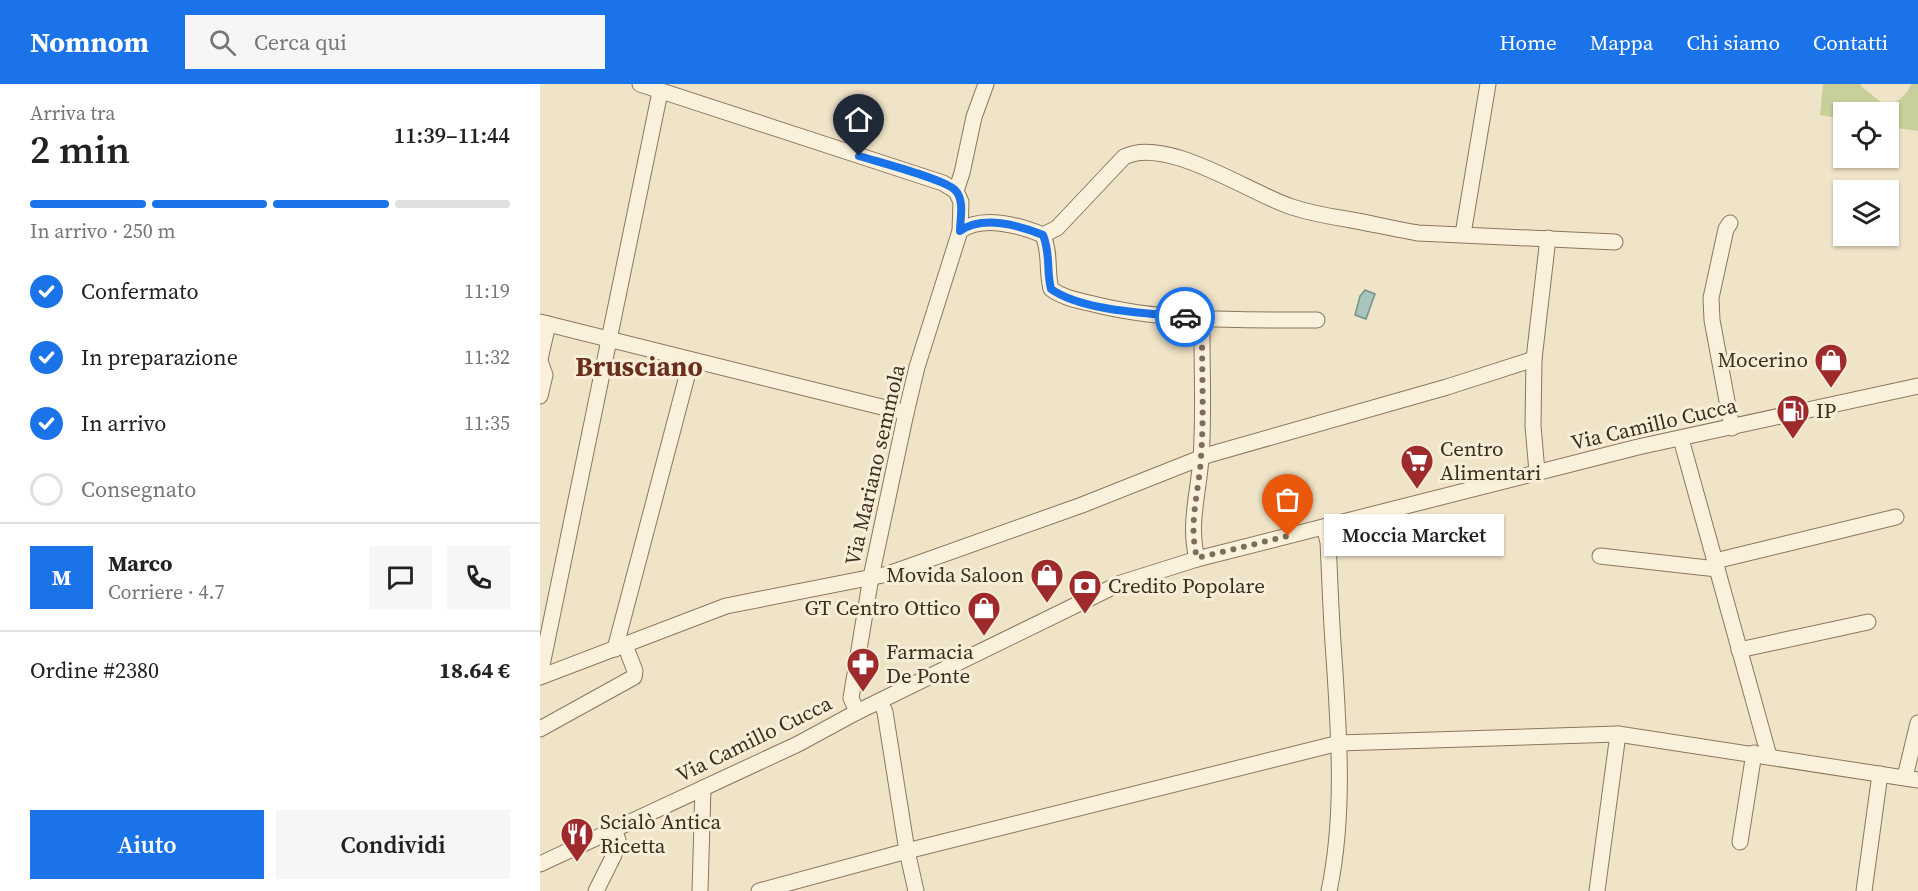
<!DOCTYPE html>
<html lang="it">
<head>
<meta charset="utf-8">
<style>
	body { margin:0; font-family:"Source Serif 4",serif; background:#f6f6f6; color:#222; height:100vh; display:flex; flex-direction:column; font-size:22px; white-space:nowrap }
	* { box-sizing:border-box; margin:0 }
	p { font-size:20px; color:#767676 }
	.icon { flex:none; width:33px; height:33px; fill:none; stroke:currentColor; stroke-width:2; stroke-linecap:round; stroke-linejoin:round }
	.map { position:relative; flex:1; overflow:hidden }
	.drawer { display:flex; flex-direction:column; background:#fff; width:540px }
	.drawer>* { flex:none }
	.buttons { position:absolute; left:1293px; top:18px; display:grid; gap:12px }
	.buttons a { display:grid; place-items:center; width:66px; height:66px; border-radius:0px; background:#fff; box-shadow:0 2px 4px #0004; font-size:30px }
	.pin { position:absolute; display:grid; place-items:center; width:51px; height:51px; color:#fff; margin:-62px -26px; border-radius:50% 50% 50% 0; rotate:-45deg; box-shadow:0 0 6px #0007 }
	.pin .icon { rotate:45deg }
	.courier { position:absolute; display:grid; place-items:center; width:60px; height:60px; margin:-30px; border:4px solid #1a73e8; border-radius:50%; background:#fff; color:#222; box-shadow:0 2px 8px #0007 }
	.bubble { position:absolute; height:42px; border-radius:0px; background:#fff; box-shadow:0 2px 4px #0004; font-size:20px; font-weight:600; line-height:42px; text-align:center }
	.summary em { font-style:normal; font-weight:600 }
	.summary div { display:flex; flex-direction:column-reverse }
	.summary { display:flex; align-items:center; justify-content:space-between; height:102px; padding:0 30px }
	h1 { font-size:39px; font-weight:600; line-height:45px }
	.bar { display:grid; grid-template-columns:repeat(4,1fr); gap:9px 6px; align-content:center; height:72px; padding:0 30px }
	.bar i { height:8px; border-radius:4px; background:#e0e0e0 }
	.bar .active { background:#1a73e8 }
	.bar p { grid-column:span 4 }
	.line { display:flex; align-items:center; gap:15px; padding:0 30px; border-top:2px solid #e0e0e0 }
	.line div { flex:1 }
	.round { display:grid; place-items:center; flex:none; width:63px; height:63px; border-radius:0px; background:#f6f6f6 }
	ol { padding:0 30px; list-style:none }
	li { display:flex; align-items:center; gap:18px; height:66px }
	li p { margin-inline-start:auto }
	li .icon { padding:6px; border-radius:50%; background:#1a73e8; color:#fff; stroke-width:4 }
	li:last-child { color:#767676 }
	li i { width:33px; height:33px; border:3px solid #e0e0e0; border-radius:50% }
	.primary-button { display:flex; gap:12px; margin-top:auto; padding:12px 30px }
	.primary-button a { flex:1; height:69px; border-radius:0px; background:#1a73e8; color:#fff; font-size:24px; font-weight:600; line-height:69px; text-align:center }
	.primary-button a+a { background:#f6f6f6; color:#222 }
	header { display:flex; align-items:center; gap:36px; box-sizing:border-box; height:84px; padding:0 30px; background:#1a73e8; color:#fff }
	header strong { font-size:28px }
	nav { display:flex; gap:33px; margin-inline-start:auto; font-size:21px }
	.search { width:420px; height:54px; background:#f6f6f6; display:flex; align-items:center; gap:15px; box-sizing:border-box; padding:0 21px; border-radius:0px; color:#767676; font-size:22px }
	main { display:flex; flex:1; min-height:0 }
	.map>svg:first-child { display:block }
</style>
</head>
<body>
<header>
<strong>Nomnom</strong>
<div class="search"><svg class="icon" aria-label="search" viewBox="0 0 24 24"><circle cx="10" cy="10" r="6"/><path d="M15 15l6 6"/></svg>Cerca qui</div>
<nav><a>Home</a><a>Mappa</a><a>Chi siamo</a><a>Contatti</a></nav>
</header>
<main>
<section class="drawer">
<div class="summary"><div><h1>2 min</h1><p>Arriva tra</p></div><em>11:39–11:44</em></div>
<div class="bar"><i class="active"></i><i class="active"></i><i class="active"></i><i></i><p>In arrivo · 250 m</p></div>
<ol>
<li><svg class="icon" aria-label="check" viewBox="0 0 24 24"><path d="M5 12l5 5 9-10"/></svg>Confermato<p>11:19</p></li>
<li><svg class="icon" aria-label="check" viewBox="0 0 24 24"><path d="M5 12l5 5 9-10"/></svg>In preparazione<p>11:32</p></li>
<li><svg class="icon" aria-label="check" viewBox="0 0 24 24"><path d="M5 12l5 5 9-10"/></svg>In arrivo<p>11:35</p></li>
<li><i></i>Consegnato</li>
</ol>
<div class="line" style="height:108px"><b class="round" style="background:#1a73e8;color:#fff">M</b><div><b>Marco</b><p>Corriere · 4.7</p></div><a class="round"><svg class="icon" aria-label="chat" viewBox="0 0 24 24"><path d="M4 5h16v11H9l-5 4z"/></svg></a><a class="round"><svg class="icon" aria-label="phone" viewBox="0 0 24 24"><path d="M5 4h4l2 5-3 2q2 4 5 5l2-3 5 2v4C11 20 4 13 5 4z"/></svg></a></div>
<div class="line" style="height:78px"><div>Ordine #2380</div><b>18.64 €</b></div>
<div class="primary-button"><a>Aiuto</a><a>Condividi</a></div>
</section>
<div class="map">
<svg width="1378" height="807" viewBox="0 0 1378 807">
	<rect width="100%" height="100%" fill="#f0e4c8"/>
	<path fill="#c9cf9b" d="M 1283,0 L 1321,0 L 1322,3 L 1346,22 C 1356,20 1368,10 1371,0 L 1378,0 L 1378,47 L 1349,43 L 1348,28 L 1304,28 L 1303,35 L 1280,31 Z"/>
	<path fill="#a9c4bc" stroke="#6f938a" stroke-width="1.5" d="M 825,206 L 835,210 L 826,235 L 815,231 L 820,212 Z"/>
	<g fill="none" stroke-linecap="round" stroke-linejoin="round">
		<g stroke="#8d765c" stroke-width="17">
			<g id="minor">
				<path d="M 100,0 L 403,99 L 416,107 L 421,118 L 420,147 L 377,283 L 366,329 L 331,493 L 311,614 L 317,628"/>
				<path d="M 416,107 L 422,89 L 434,33 L 446,0"/>
				<path d="M 1190,139 L 1186,145 L 1171,214 L 1172,236 L 1192,344"/>
				<path d="M 420,147 C 442,131 479,141 503,151 L 517,144 L 584,73 C 626,51 711,110 752,123 C 770,129 787,132 806,135 C 830,139 854,145 878,149 L 1075,158"/>
				<path d="M 923,150 L 948,0"/>
				<path d="M 503,151 C 511,171 506,185 511,205 C 522,213 535,216 549,219 C 622,238 701,236 777,236"/>
				<path d="M 0,238 L 366,329"/>
				<path d="M 0,275 L 8,240"/>
				<path d="M 0,277 L 5,291 L 0,312"/>
				<path d="M 1141,355 L 1229,672"/>
				<path d="M 997,388 L 993,342 L 994,275 L 1008,154"/>
				<path d="M 784,443 L 788,458 C 790,497 791,535 794,573 C 799,649 805,732 789,807"/>
				<path d="M 1060,472 L 1177,485"/>
				<path d="M 657,475 C 648,438 659,409 661,373 C 664,333 662,292 662,252 L 658,234"/>
				<path d="M 1175,477 L 1356,433"/>
				<path d="M 75,565 L 151,277"/>
				<path d="M 1199,566 L 1328,538"/>
				<path d="M 0,591 L 120,8"/>
				<path d="M 0,593 L 186,522 L 348,490 L 542,421 L 668,371 L 907,303 L 994,275"/>
				<path d="M 340,617 L 345,628 L 367,767 L 376,807"/>
				<path d="M 0,645 L 94,593 L 95,587 L 85,561"/>
				<path d="M 1365,693 L 1378,639"/>
				<path d="M 1200,758 L 1214,669"/>
				<path d="M 0,780 L 258,660 L 317,628 L 581,499 L 657,475 L 1098,363 L 1378,302"/>
				<path d="M 56,807 L 74,771 L 78,756 L 74,746"/>
				<path d="M 160,807 L 163,704"/>
				<path d="M 219,807 L 367,767 L 799,659 L 1078,650 L 1378,696"/>
				<path d="M 1057,807 L 1078,650"/>
				<path d="M 1324,807 L 1340,690"/>
			</g>
		</g>
		<use href="#minor" stroke="#faf1dc" stroke-width="15"/>
	</g>
	<g fill="none" stroke-linecap="round" stroke-linejoin="round">
		<path stroke="#7c6e5b" stroke-width="6" stroke-dasharray="0 10.8" d="M 645,233 L 658,234 L 662,252 C 662,292 664,333 661,373 C 659,409 648,438 657,474 L 748,452"/>
		<path stroke="#1a73e8" stroke-width="8" d="M 319,72 C 338,78 404,95 415,106 C 425,116 420,135 420,147 C 442,131 479,141 503,151 C 511,171 506,185 511,205 C 542,227 607,229 645,233"/>
	</g>
	<defs>
		<g id="shop-pin" transform="scale(1.725)"><path d="M0 17L-7.5 6A9.5 9.5 0 1 1 7.5 6Z" fill="#9e2a2b" stroke="#f7eed8"/><path d="M-5-2.5h2.3a2.7 3.5 0 0 1 5.4 0H5L5.5 6h-11ZM-1.5-2.5h3a1.5 2.3 0 0 0-3 0Z" fill="#fff"/></g>
		<g id="fuel-pin" transform="scale(1.725)"><path d="M0 17L-7.5 6A9.5 9.5 0 1 1 7.5 6Z" fill="#9e2a2b" stroke="#f7eed8"/><path d="M-5.5-6h7V0h2V4h1.3V-2.5L3-4.5l.8-.8L6-3V5H2.5V1h-1V6h-7ZM-4.2-4.7v3.2H.2V-4.7Z" fill="#fff"/></g>
		<g id="supermarket-pin" transform="scale(1.725)"><path d="M0 17L-7.5 6A9.5 9.5 0 1 1 7.5 6Z" fill="#9e2a2b" stroke="#f7eed8"/><path d="M-6-5.5h2.5l.6 2H6L4.5 2H-2.5L-4.4-4H-6ZM-1.5 3.2a1.3 1.3 0 1 0 .1 0ZM3 3.2a1.3 1.3 0 1 0 .1 0Z" fill="#fff"/></g>
		<g id="bank-pin" transform="scale(1.725)"><path d="M0 17L-7.5 6A9.5 9.5 0 1 1 7.5 6Z" fill="#9e2a2b" stroke="#f7eed8"/><path d="M-6-4H6V4H-6ZM0-2.3a2.3 2.3 0 1 0 0 4.6a2.3 2.3 0 1 0 0-4.6Z" fill="#fff"/></g>
		<g id="pharmacy-pin" transform="scale(1.725)"><path d="M0 17L-7.5 6A9.5 9.5 0 1 1 7.5 6Z" fill="#9e2a2b" stroke="#f7eed8"/><path d="M-2-6h4v4h4v4h-4v4h-4v-4h-4v-4h4Z" fill="#fff"/></g>
		<g id="restaurant-pin" transform="scale(1.725)"><path d="M0 17L-7.5 6A9.5 9.5 0 1 1 7.5 6Z" fill="#9e2a2b" stroke="#f7eed8"/><path d="M-5-6h1v4h1v-4h1v4h1v-4h1v5L-1.5 .5V6h-2V.5L-5-1ZM5-6V6H3V1.5H1.5Q1.5-4 5-6Z" fill="#fff"/></g>
	</defs>
	<g fill-rule="evenodd">
		<use href="#shop-pin" x="1291" y="276"/>
		<use href="#fuel-pin" x="1253" y="327"/>
		<use href="#supermarket-pin" x="877" y="377"/>
		<use href="#shop-pin" x="507" y="491"/>
		<use href="#bank-pin" x="545" y="502"/>
		<use href="#shop-pin" x="444" y="524"/>
		<use href="#pharmacy-pin" x="323" y="580"/>
		<use href="#restaurant-pin" x="37" y="750"/>
	</g>
	<g text-anchor="middle" stroke-width="6" stroke-linejoin="round" paint-order="stroke">
		<g font-size="21" fill="#3d2e20" stroke="#f7eed8" text-anchor="start">
			<text x="1268" y="283" text-anchor="end">Mocerino</text>
			<text x="1276" y="334">IP</text>
			<text x="900" y="372">Centro<tspan x="900" dy="24">Alimentari</tspan></text>
			<text x="484" y="498" text-anchor="end">Movida Saloon</text>
			<text x="568" y="509">Credito Popolare</text>
			<text x="421" y="531" text-anchor="end">GT Centro Ottico</text>
			<text x="346" y="575">Farmacia<tspan x="346" dy="24">De Ponte</tspan></text>
			<text x="60" y="745">Scialò Antica<tspan x="60" dy="24">Ricetta</tspan></text>
		</g>
		<g font-size="21" fill="#3d2e20" stroke="#f7eed8">
			<text transform="translate(1114 340) rotate(-13)" y="7">Via Camillo Cucca</text>
			<text transform="translate(335 381) rotate(-77)" y="7">Via Mariano semmola</text>
			<text transform="translate(214 655) rotate(-26)" y="7">Via Camillo Cucca</text>
		</g>
		<g font-size="27" font-weight="bold" fill="#6b2e1e" stroke="#f7eed8">
			<text x="99" y="292">Brusciano</text>
		</g>
	</g>
</svg>
<div class="buttons">
<a><svg class="icon" aria-label="locate" viewBox="0 0 24 24"><circle cx="12" cy="12" r="6"/><path d="M12 2v4M12 18v4M2 12h4M18 12h4"/></svg></a>
<a><svg class="icon" aria-label="layers" viewBox="0 0 24 24"><path d="M12 4l9 5-9 5-9-5zM3 14l9 5 9-5"/></svg></a>
</div>
<div class="pin" style="left:748px;top:452px;background:#ea580c"><svg class="icon" aria-label="bag" viewBox="0 0 24 24"><path d="M5 8h14l-1 12H6zM9 8a3 3 0 0 1 6 0"/></svg></div>
<div class="pin" style="left:319px;top:72px;background:#1f2937"><svg class="icon" aria-label="home" viewBox="0 0 24 24"><path d="M3 11l9-7 9 7M6 9v11h12V9"/></svg></div>
<div class="courier" style="left:645px;top:233px"><svg class="icon" aria-label="car" viewBox="0 0 24 24"><path d="M5 17H2v-5l4-1 3-4h7l3 4 3 1v5h-3M9 17h6M6 11h13"/><circle cx="7" cy="17" r="2"/><circle cx="17" cy="17" r="2"/></svg></div>
<div class="bubble" style="left:784px;top:430px;width:180px">Moccia Marcket</div>
</div>
</main>
</body>
</html>
